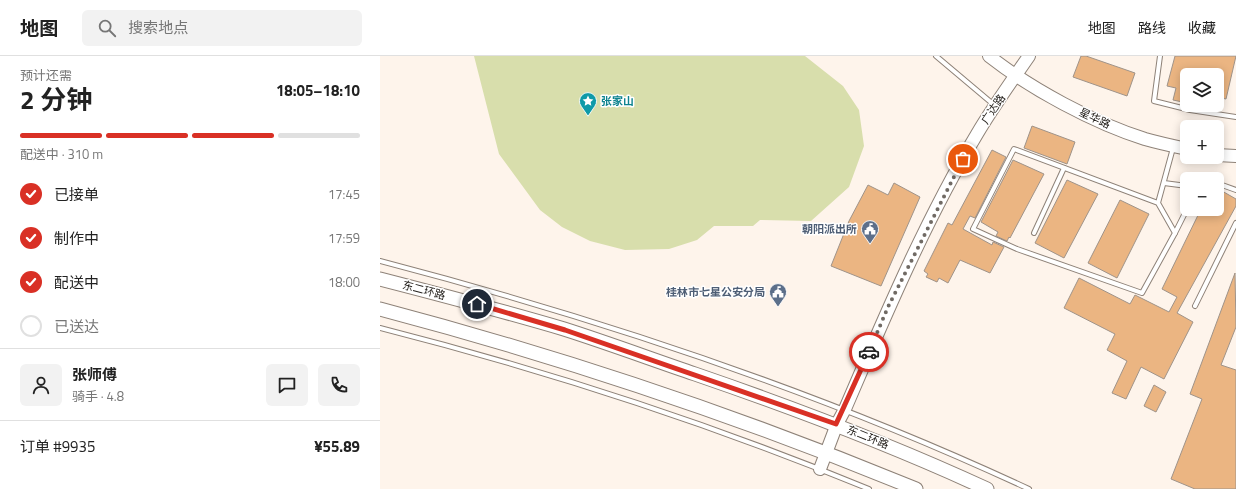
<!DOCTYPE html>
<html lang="zh">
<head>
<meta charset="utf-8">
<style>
	body { margin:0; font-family:"Titillium Web","Noto Sans SC",sans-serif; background:#f2f2f2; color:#222; height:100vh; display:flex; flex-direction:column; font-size:15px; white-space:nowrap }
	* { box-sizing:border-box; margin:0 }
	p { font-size:13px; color:#767676 }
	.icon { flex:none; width:22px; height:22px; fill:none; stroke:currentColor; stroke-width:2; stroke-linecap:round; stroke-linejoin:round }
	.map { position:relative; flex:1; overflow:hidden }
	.side { display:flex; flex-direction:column; background:#fff; width:380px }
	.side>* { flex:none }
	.buttons { position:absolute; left:800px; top:12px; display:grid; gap:8px }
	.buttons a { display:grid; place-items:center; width:44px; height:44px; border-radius:6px; background:#fff; box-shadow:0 2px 10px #0003; font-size:20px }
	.pin { position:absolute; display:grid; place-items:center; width:34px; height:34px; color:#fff; margin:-17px; border:2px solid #fff; border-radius:50%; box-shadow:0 1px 4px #0007 }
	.courier { position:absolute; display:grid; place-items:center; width:40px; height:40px; margin:-20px; border:3px solid #d93025; border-radius:50%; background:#fff; color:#222; box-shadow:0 1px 5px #0007 }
	.head em { font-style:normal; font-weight:700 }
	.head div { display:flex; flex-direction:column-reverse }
	.head { display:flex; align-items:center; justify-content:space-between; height:68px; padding:0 20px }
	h1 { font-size:26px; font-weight:700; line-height:30px }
	.bar { display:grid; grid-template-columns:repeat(4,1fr); gap:6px 4px; align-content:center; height:48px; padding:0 20px }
	.bar i { height:5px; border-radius:3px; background:#e0e0e0 }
	.bar .on { background:#d93025 }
	.bar p { grid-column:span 4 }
	.line { display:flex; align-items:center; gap:10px; padding:0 20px; border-top:1px solid #e0e0e0 }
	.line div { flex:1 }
	.round { display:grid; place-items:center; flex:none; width:42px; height:42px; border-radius:6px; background:#f2f2f2 }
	ol { padding:0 20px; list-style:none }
	li { display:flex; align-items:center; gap:12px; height:44px }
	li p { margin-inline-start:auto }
	li .icon { padding:4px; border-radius:50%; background:#d93025; color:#fff; stroke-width:4 }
	li:last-child { color:#767676 }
	li i { width:22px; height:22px; border:2px solid #e0e0e0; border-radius:50% }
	header { display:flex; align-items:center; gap:24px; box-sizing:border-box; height:56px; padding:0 20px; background:#fff; border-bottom:1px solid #e0e0e0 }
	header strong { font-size:19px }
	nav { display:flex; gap:22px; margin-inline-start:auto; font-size:14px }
	.search { width:280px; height:36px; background:#f2f2f2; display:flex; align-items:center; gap:10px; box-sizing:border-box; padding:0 14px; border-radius:6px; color:#767676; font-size:15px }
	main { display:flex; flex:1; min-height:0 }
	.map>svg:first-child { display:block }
</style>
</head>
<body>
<header>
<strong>地图</strong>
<div class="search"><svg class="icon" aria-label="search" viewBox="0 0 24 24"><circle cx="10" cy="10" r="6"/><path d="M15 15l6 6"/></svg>搜索地点</div>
<nav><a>地图</a><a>路线</a><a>收藏</a></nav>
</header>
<main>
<section class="side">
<div class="head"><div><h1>2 分钟</h1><p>预计还需</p></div><em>18:05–18:10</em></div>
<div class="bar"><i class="on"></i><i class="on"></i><i class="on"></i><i></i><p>配送中 · 310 m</p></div>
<ol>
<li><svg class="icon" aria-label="check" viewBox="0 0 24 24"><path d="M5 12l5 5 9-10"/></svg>已接单<p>17:45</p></li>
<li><svg class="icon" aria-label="check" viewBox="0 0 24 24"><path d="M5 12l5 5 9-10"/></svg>制作中<p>17:59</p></li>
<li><svg class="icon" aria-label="check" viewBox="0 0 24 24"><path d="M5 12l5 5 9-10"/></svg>配送中<p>18:00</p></li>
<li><i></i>已送达</li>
</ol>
<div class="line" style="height:72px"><a class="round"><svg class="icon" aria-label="person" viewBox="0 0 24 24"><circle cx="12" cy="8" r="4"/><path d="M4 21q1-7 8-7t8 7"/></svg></a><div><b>张师傅</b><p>骑手 · 4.8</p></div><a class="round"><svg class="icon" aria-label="chat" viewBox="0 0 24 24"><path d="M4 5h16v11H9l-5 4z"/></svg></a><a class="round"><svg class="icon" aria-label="phone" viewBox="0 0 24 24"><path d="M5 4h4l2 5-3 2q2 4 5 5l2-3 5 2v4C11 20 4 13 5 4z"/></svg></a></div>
<div class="line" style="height:52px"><div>订单 #9935</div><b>¥55.89</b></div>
</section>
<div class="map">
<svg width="856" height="433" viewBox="0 0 856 433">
	<rect width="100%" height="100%" fill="#fef4eb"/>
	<path fill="#d8deac" d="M 94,0 L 425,0 L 463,30 L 479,54 L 484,90 L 469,131 L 431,165 L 380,164 L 373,170 L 334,170 L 317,184 L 289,193 L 245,194 L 210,185 L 182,171 L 160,154 L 119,98 Z"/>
	<g fill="#ebb582" stroke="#9f9389">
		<path d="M 701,0 L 706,0 L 755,17 L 747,40 L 693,21 Z"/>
		<path d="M 795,0 L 856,0 L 846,43 L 837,41 L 837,19 L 807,19 L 807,47 L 793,44 L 796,32 L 787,30 Z"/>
		<path d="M 652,70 L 695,86 L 687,108 L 644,92 Z"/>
		<path d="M 612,94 L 626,101 L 595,162 L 590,160 L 583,173 L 612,189 L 613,186 L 624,191 L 610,217 L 580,204 L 568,227 L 559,222 L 557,226 L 546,221 L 548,218 L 544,215 L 568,167 L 572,169 Z"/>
		<path d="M 633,104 L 664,118 L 630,182 L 629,181 L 627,185 L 616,180 L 618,176 L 601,166 Z"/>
		<path d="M 687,124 L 718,138 L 684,202 L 655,187 Z"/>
		<path d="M 514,127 L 540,141 L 501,230 L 451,210 L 469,165 L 488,129 L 508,139 Z"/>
		<path d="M 842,135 L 856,143 L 856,150 L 797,257 L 813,266 L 784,323 L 761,311 L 746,343 L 732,337 L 747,305 L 727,294 L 735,278 L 684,252 L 699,222 L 750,248 L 755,239 L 789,256 L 797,241 L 782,233 L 821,153 L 831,156 L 832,153 L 837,153 L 837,145 Z"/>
		<path d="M 740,144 L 769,158 L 737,222 L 708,207 Z"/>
		<path d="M 855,217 L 856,271 L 841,309 L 856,314 L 856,433 L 815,433 L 791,423 L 822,343 L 810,338 Z"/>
		<path d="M 774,329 L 786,336 L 776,356 L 764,350 Z"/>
	</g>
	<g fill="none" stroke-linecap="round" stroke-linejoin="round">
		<g stroke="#8e8278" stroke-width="6">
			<g id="lane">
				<path d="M 556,0 L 613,48"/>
				<path d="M 780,0 L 774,45 L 810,54 L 856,61"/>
				<path d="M 784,127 L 807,130"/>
				<path d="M 837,129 L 842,129 L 856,134"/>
				<path d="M 778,147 L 795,177 L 762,237 L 637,193 L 593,173 L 634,93 L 778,147 L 793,92"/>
				<path d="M 654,177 L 684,112"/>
				<path d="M 795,177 L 807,153"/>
				<path d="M 0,205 C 222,263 441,336 649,433"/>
				<path d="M 815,250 L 856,167"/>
				<path d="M 0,272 C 165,314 331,368 489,433"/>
			</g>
		</g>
		<g stroke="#8e8278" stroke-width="14">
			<g id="secondary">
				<path d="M 609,0 C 651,33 714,67 765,83 C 779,87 793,90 807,93"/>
				<path d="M 837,99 L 856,100"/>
				<path d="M 440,413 L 457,368 L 465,353 C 505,260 545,165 597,78 C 613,51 631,26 649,0"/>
			</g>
		</g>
		<g stroke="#8e8278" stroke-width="15">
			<g id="primary">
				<path d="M 0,223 C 62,239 123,255 184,273 C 228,287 271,303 315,318 C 414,352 512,389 607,433"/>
				<path d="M 0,253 C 182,301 361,361 536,433"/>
			</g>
		</g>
		<use href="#lane" stroke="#fff" stroke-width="4"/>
		<use href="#secondary" stroke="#fff" stroke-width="12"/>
		<use href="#primary" stroke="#fff" stroke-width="13"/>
	</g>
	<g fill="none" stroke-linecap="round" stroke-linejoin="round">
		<path stroke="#706a64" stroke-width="4" stroke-dasharray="0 7.2" d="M 489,296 L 508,251 L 583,103"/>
		<path stroke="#d93025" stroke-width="5" d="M 97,248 L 185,274 L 456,368 L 489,296"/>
	</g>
	<defs>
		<g id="sight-pin" transform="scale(0.9)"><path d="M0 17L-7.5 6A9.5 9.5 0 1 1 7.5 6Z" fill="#0f9aa8" stroke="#fff"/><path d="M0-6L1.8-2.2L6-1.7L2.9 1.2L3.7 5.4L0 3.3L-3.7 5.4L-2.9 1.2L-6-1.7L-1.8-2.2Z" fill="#fff"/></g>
		<g id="civic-pin" transform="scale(0.9)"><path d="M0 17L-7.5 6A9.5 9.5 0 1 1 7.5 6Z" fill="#5c6f8a" stroke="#fff"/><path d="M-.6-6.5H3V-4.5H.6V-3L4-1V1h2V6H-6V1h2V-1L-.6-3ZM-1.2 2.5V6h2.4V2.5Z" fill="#fff"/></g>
	</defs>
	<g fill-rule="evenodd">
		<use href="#sight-pin" x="208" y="45"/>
		<use href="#civic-pin" x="490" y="173"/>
		<use href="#civic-pin" x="398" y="236"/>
	</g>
	<g text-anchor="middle" stroke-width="3" stroke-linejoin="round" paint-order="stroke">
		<g font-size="11" font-weight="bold" fill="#0d838f" stroke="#fff" text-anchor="start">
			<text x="221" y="49">张家山</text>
		</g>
		<g font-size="11" fill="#24201c" stroke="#fff">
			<text transform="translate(613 53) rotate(-56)" y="4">广达路</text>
			<text transform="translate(715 62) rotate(25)" y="4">星华路</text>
			<text transform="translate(44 234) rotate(15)" y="4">东二环路</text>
			<text transform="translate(488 381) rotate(22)" y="4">东二环路</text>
		</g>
		<g font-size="11" font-weight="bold" fill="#4e5e75" stroke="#fff" text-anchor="end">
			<text x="477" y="177">朝阳派出所</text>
			<text x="385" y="240">桂林市七星公安分局</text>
		</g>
	</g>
</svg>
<div class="buttons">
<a><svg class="icon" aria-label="layers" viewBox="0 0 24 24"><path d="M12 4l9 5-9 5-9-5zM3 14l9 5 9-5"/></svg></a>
<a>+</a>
<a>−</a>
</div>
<div class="pin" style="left:583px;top:103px;background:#ea580c"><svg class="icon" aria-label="bag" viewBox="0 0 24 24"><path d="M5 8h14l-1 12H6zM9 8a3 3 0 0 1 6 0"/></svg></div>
<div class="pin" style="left:97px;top:248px;background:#1f2937"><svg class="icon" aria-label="home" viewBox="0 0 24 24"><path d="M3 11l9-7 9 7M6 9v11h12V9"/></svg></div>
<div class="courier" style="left:489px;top:296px"><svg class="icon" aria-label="car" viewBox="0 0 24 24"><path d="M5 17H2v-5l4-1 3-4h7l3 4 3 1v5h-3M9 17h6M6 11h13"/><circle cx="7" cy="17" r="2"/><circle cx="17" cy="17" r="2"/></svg></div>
</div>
</main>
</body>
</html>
